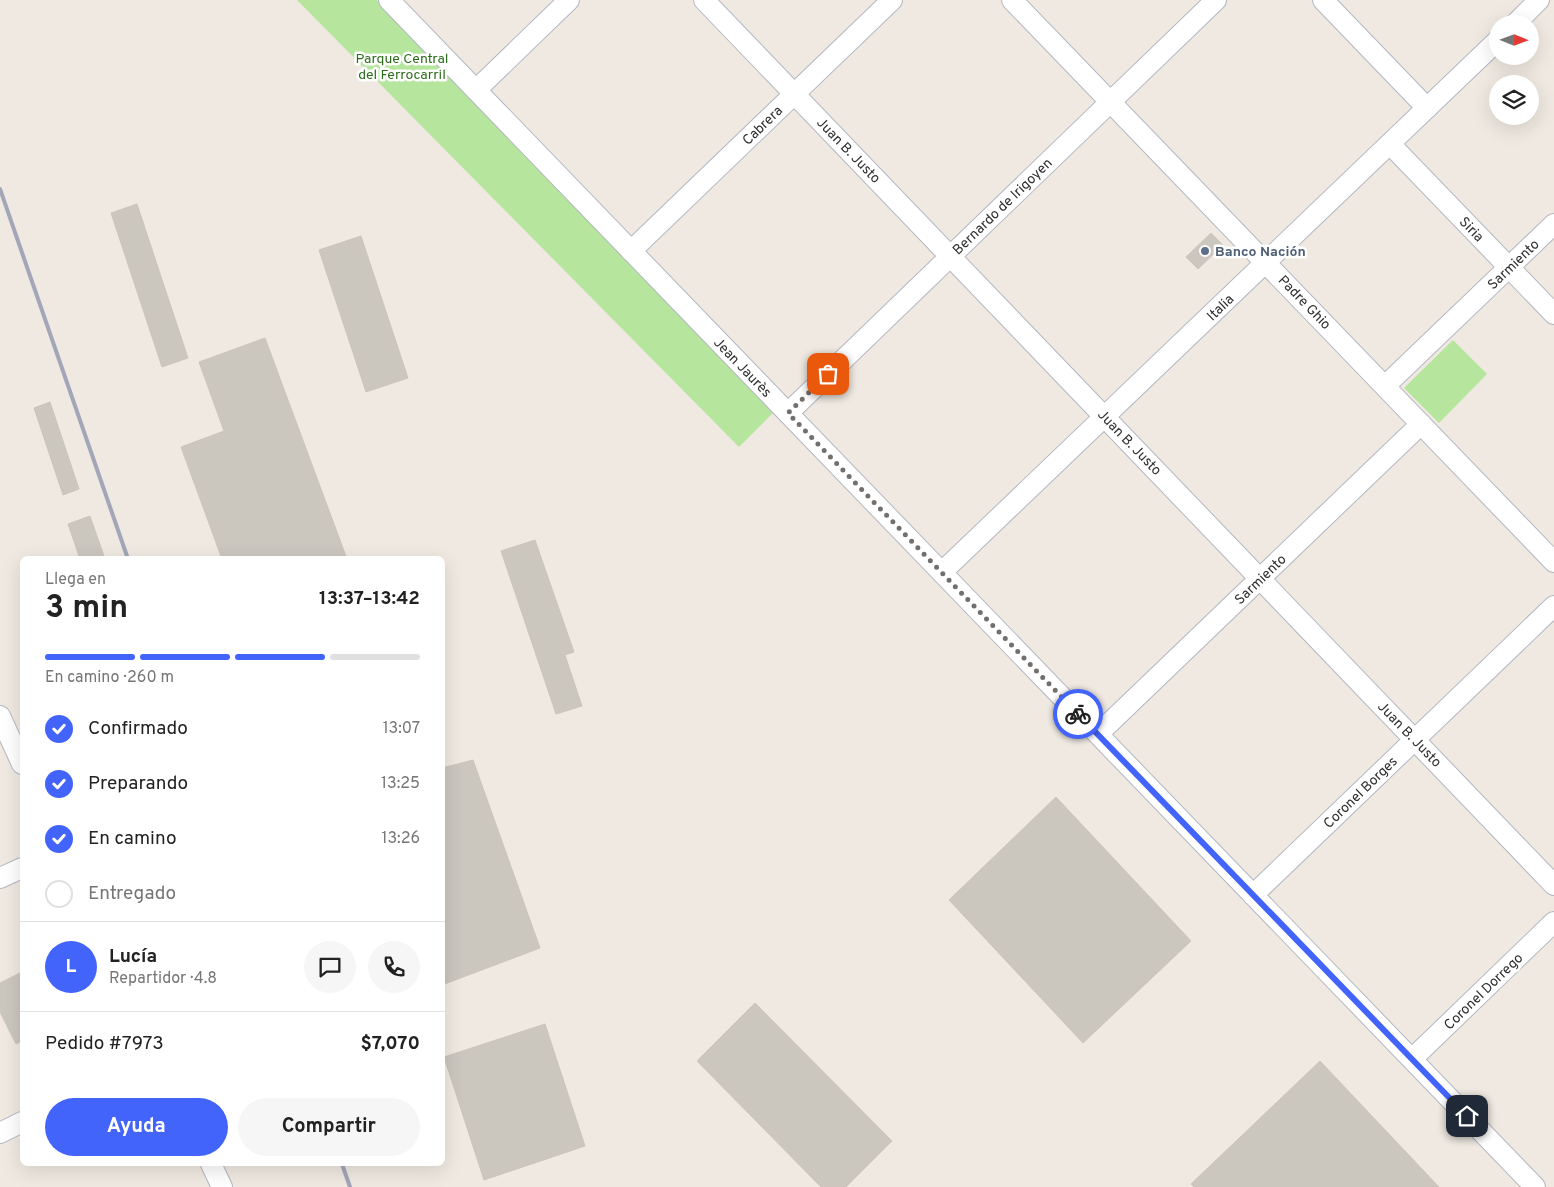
<!DOCTYPE html>
<html lang="es">
<head>
<meta charset="utf-8">
<style>
	body { margin:0; font-family:Overpass,sans-serif; background:#f6f6f6; color:#222; height:100vh; display:flex; flex-direction:column; font-size:19px; white-space:nowrap }
	* { box-sizing:border-box; margin:0 }
	p { font-size:16px; color:#767676 }
	.icon { flex:none; width:28px; height:28px; fill:none; stroke:currentColor; stroke-width:2; stroke-linecap:round; stroke-linejoin:round }
	.map { position:relative; flex:1; overflow:hidden }
	.side { position:absolute; left:20px; top:556px; width:425px; height:610px; display:flex; flex-direction:column; background:#fff; border-radius:8px; box-shadow:0 5px 20px #0002 }
	.side>* { flex:none }
	.needle { width:32px; rotate:91deg }
	.controls { position:absolute; left:1489px; top:15px; display:grid; gap:10px }
	.controls a { display:grid; place-items:center; width:50px; height:50px; border-radius:50%; background:#fff; box-shadow:0 5px 20px #0002; font-size:25px }
	.pin { position:absolute; display:grid; place-items:center; width:42px; height:42px; color:#fff; margin:-21px; border-radius:10px; box-shadow:0 2px 8px #0006 }
	.courier { position:absolute; display:grid; place-items:center; width:50px; height:50px; margin:-25px; border:4px solid #4264fb; border-radius:50%; background:#fff; color:#222; box-shadow:0 1px 6px #0007 }
	.overview em { font-style:normal; font-weight:700 }
	.overview div { display:flex; flex-direction:column-reverse }
	.overview { display:flex; align-items:center; justify-content:space-between; height:85px; padding:0 25px }
	h1 { font-size:32px; font-weight:700; line-height:38px }
	.bar { display:grid; grid-template-columns:repeat(4,1fr); gap:8px 5px; align-content:center; height:60px; padding:0 25px }
	.bar i { height:6px; border-radius:4px; background:#e0e0e0 }
	.bar .active { background:#4264fb }
	.bar p { grid-column:span 4 }
	.line { display:flex; align-items:center; gap:12px; padding:0 25px; border-top:1px solid #e0e0e0 }
	.line div { flex:1 }
	.round { display:grid; place-items:center; flex:none; width:52px; height:52px; border-radius:26px; background:#f6f6f6 }
	ol { padding:0 25px; list-style:none }
	li { display:flex; align-items:center; gap:15px; height:55px }
	li p { margin-inline-start:auto }
	li .icon { padding:5px; border-radius:50%; background:#4264fb; color:#fff; stroke-width:4 }
	li:last-child { color:#767676 }
	li i { width:28px; height:28px; border:2px solid #e0e0e0; border-radius:50% }
	.action { display:flex; gap:10px; margin-top:auto; padding:10px 25px }
	.action a { flex:1; height:58px; border-radius:30px; background:#4264fb; color:#fff; font-size:20px; font-weight:700; line-height:58px; text-align:center }
	.action a+a { background:#f6f6f6; color:#222 }
	.map>svg:first-child { display:block }
</style>
</head>
<body>
<div class="map">
<svg width="1554" height="1187" viewBox="0 0 1554 1187">
	<rect width="100%" height="100%" fill="#efe9e1"/>
	<g fill="#b6e59e">
		<path d="M 297,0 L 377,0 L 773,413 L 739,447 Z"/>
		<path d="M 1453,340 L 1487,374 L 1439,423 L 1404,388 Z"/>
	</g>
	<g fill="#cbc7bf" stroke="#cbc5ba">
		<path d="M 137,204 L 188,358 L 162,367 L 111,213 Z"/>
		<path d="M 1211,233 L 1223,245 L 1198,269 L 1186,257 Z"/>
		<path d="M 361,236 L 408,378 L 366,392 L 319,250 Z"/>
		<path d="M 265,338 L 347,559 L 222,559 L 181,447 L 224,431 L 199,362 Z"/>
		<path d="M 50,402 L 79,489 L 63,495 L 34,408 Z"/>
		<path d="M 90,516 L 105,559 L 80,559 L 68,524 Z"/>
		<path d="M 535,540 L 574,652 L 565,655 L 582,706 L 556,714 L 501,551 Z"/>
		<path d="M 473,760 L 540,948 L 442,985 L 442,768 Z"/>
		<path d="M 1056,797 L 1191,941 L 1083,1043 L 949,900 Z"/>
		<path d="M 22,972 L 22,1041 L 16,1044 L 0,1012 L 0,983 Z"/>
		<path d="M 755,1003 L 892,1141 L 846,1187 L 821,1187 L 697,1061 Z"/>
		<path d="M 545,1024 L 585,1146 L 484,1180 L 444,1057 Z"/>
		<path d="M 1320,1061 L 1439,1187 L 1194,1187 L 1191,1184 Z"/>
	</g>
	<g fill="none" stroke-linecap="round" stroke-linejoin="round">
		<g stroke="#b4b7c1" stroke-width="22">
			<g id="minor">
				<path d="M 389,0 L 1535,1187"/>
				<path d="M 704,0 L 1554,885"/>
				<path d="M 1012,0 L 1554,562"/>
				<path d="M 1323,0 L 1427,108"/>
				<path d="M 1515,24 L 1539,0"/>
				<path d="M 476,90 L 569,0"/>
				<path d="M 1390,144 L 1554,314"/>
				<path d="M 631,251 L 892,0"/>
				<path d="M 1385,386 L 1554,224"/>
				<path d="M 788,413 L 1216,0"/>
				<path d="M 942,572 L 1498,40"/>
				<path d="M 0,716 L 22,764"/>
				<path d="M 1098,734 L 1421,424"/>
				<path d="M 0,878 L 22,868"/>
				<path d="M 1253,895 L 1554,606"/>
				<path d="M 1412,1059 L 1554,922"/>
				<path d="M 0,1133 L 22,1122"/>
				<path d="M 211,1164 L 222,1187"/>
			</g>
		</g>
		<use href="#minor" stroke="#fff" stroke-width="20"/>
		<g stroke="#a3a6b8" stroke-width="4">
			<path d="M 0,189 L 128,559"/>
			<path d="M 342,1164 L 350,1187"/>
		</g>
	</g>
	<g fill="none" stroke-linecap="round" stroke-linejoin="round">
		<path stroke="#726f6d" stroke-width="5" stroke-dasharray="0 9" d="M 828,374 L 788,413 L 1078,714"/>
		<path stroke="#4264fb" stroke-width="6" d="M 1078,714 L 1467,1116"/>
	</g>
	<circle fill="#5c6f8a" stroke="#fff" stroke-width="2" cx="1205" cy="251" r="5"/>
	<g text-anchor="middle" stroke-width="5" stroke-linejoin="round" paint-order="stroke">
		<g font-size="14" fill="#2c6e1b" stroke="#fff">
			<text x="402" y="63">Parque Central<tspan x="402" dy="16">del Ferrocarril</tspan></text>
		</g>
		<g font-size="14" fill="#2e2e2e" stroke="#fff">
			<text transform="translate(762 125) rotate(-44)" y="5">Cabrera</text>
			<text transform="translate(849 150) rotate(46)" y="5">Juan B. Justo</text>
			<text transform="translate(1002 206) rotate(-44)" y="5">Bernardo de Irigoyen</text>
			<text transform="translate(1472 229) rotate(46)" y="5">Siria</text>
			<text transform="translate(1513 264) rotate(-44)" y="5">Sarmiento</text>
			<text transform="translate(1305 302) rotate(46)" y="5">Padre Ghio</text>
			<text transform="translate(1220 307) rotate(-44)" y="5">Italia</text>
			<text transform="translate(743 367) rotate(46)" y="5">Jean Jaurès</text>
			<text transform="translate(1130 442) rotate(46)" y="5">Juan B. Justo</text>
			<text transform="translate(1260 579) rotate(-44)" y="5">Sarmiento</text>
			<text transform="translate(1410 734) rotate(46)" y="5">Juan B. Justo</text>
			<text transform="translate(1360 792) rotate(-44)" y="5">Coronel Borges</text>
			<text transform="translate(1483 991) rotate(-44)" y="5">Coronel Dorrego</text>
		</g>
		<g font-size="14" font-weight="bold" fill="#4e5e75" stroke="#fff" text-anchor="start">
			<text x="1215" y="256">Banco Nación</text>
		</g>
	</g>
</svg>
<div class="controls">
<a><svg class="needle" viewBox="-14 -14 28 28"><path d="M0-13l5 13h-10z" fill="#e53935"/><path d="M0 13l5-13h-10z" fill="#767676"/></svg></a>
<a><svg class="icon" aria-label="layers" viewBox="0 0 24 24"><path d="M12 4l9 5-9 5-9-5zM3 14l9 5 9-5"/></svg></a>
</div>
<div class="pin" style="left:828px;top:374px;background:#ea580c"><svg class="icon" aria-label="bag" viewBox="0 0 24 24"><path d="M5 8h14l-1 12H6zM9 8a3 3 0 0 1 6 0"/></svg></div>
<div class="pin" style="left:1467px;top:1116px;background:#1f2937"><svg class="icon" aria-label="home" viewBox="0 0 24 24"><path d="M3 11l9-7 9 7M6 9v11h12V9"/></svg></div>
<div class="courier" style="left:1078px;top:714px"><svg class="icon" aria-label="bike" viewBox="0 0 24 24"><circle cx="6" cy="16" r="4"/><circle cx="18" cy="16" r="4"/><path d="M6 16l4-8h5l3 8M10 8l3 8H6M13 5h3"/></svg></div>
<section class="side">
<div class="overview"><div><h1>3 min</h1><p>Llega en</p></div><em>13:37–13:42</em></div>
<div class="bar"><i class="active"></i><i class="active"></i><i class="active"></i><i></i><p>En camino · 260 m</p></div>
<ol>
<li><svg class="icon" aria-label="check" viewBox="0 0 24 24"><path d="M5 12l5 5 9-10"/></svg>Confirmado<p>13:07</p></li>
<li><svg class="icon" aria-label="check" viewBox="0 0 24 24"><path d="M5 12l5 5 9-10"/></svg>Preparando<p>13:25</p></li>
<li><svg class="icon" aria-label="check" viewBox="0 0 24 24"><path d="M5 12l5 5 9-10"/></svg>En camino<p>13:26</p></li>
<li><i></i>Entregado</li>
</ol>
<div class="line" style="height:90px"><b class="round" style="background:#4264fb;color:#fff">L</b><div><b>Lucía</b><p>Repartidor · 4.8</p></div><a class="round"><svg class="icon" aria-label="chat" viewBox="0 0 24 24"><path d="M4 5h16v11H9l-5 4z"/></svg></a><a class="round"><svg class="icon" aria-label="phone" viewBox="0 0 24 24"><path d="M5 4h4l2 5-3 2q2 4 5 5l2-3 5 2v4C11 20 4 13 5 4z"/></svg></a></div>
<div class="line" style="height:65px"><div>Pedido #7973</div><b>$7,070</b></div>
<div class="action"><a>Ayuda</a><a>Compartir</a></div>
</section>
</div>
</body>
</html>
